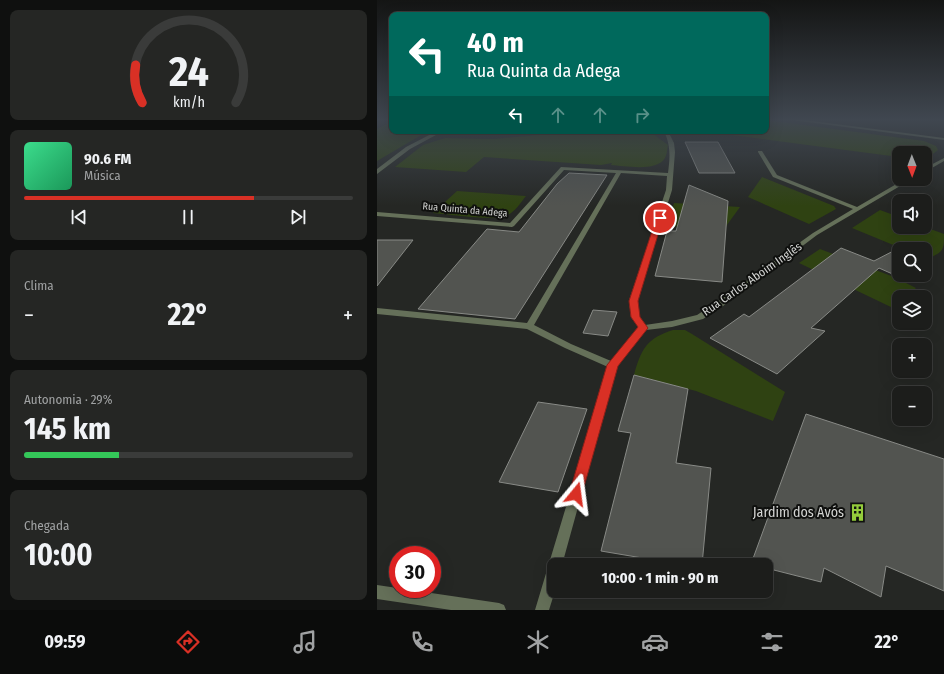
<!DOCTYPE html>
<html lang="pt">
<meta charset="utf-8">
<style>
body{margin:0;font-family:"Fira Sans Condensed",sans-serif;background:#252624;color:#f1f3f6;height:100vh;display:flex;flex-direction:column;font-size:15px;white-space:nowrap}
*{box-sizing:border-box;margin:0}
p{font-size:13px;color:#a0a2a3}
.icon{flex:none;width:22px;height:22px;fill:none;stroke:currentColor;stroke-width:2;stroke-linecap:round;stroke-linejoin:round}
.map{position:relative;flex:1;overflow:hidden}
.drawer{display:flex;flex-direction:column;gap:10px;padding:10px;background:#0f100f;width:377px}
.drawer>*{flex:none}
.guide{position:absolute;left:12px;top:12px;width:380px;height:122px;border-radius:8px;box-shadow:0 4px 16px #0002,0 0 0 1px #3a3b3a;background:#00695c;color:#fff;overflow:hidden}
.needle{width:26px;rotate:179deg}
.fabs{position:absolute;left:515px;top:146px;display:grid;gap:8px}
.fabs a{display:grid;place-items:center;width:40px;height:40px;border-radius:8px;background:#1c1d1b;box-shadow:0 4px 16px #0002,0 0 0 1px #3a3b3a;font-size:20px}
.speed{position:absolute;left:12px;top:546px;display:flex;gap:8px;font-size:20px;font-weight:700;text-align:center}
.speed>*{display:grid;place-content:center;width:52px;height:52px;border-radius:50%;background:#1c1d1b;box-shadow:0 4px 16px #0002,0 0 0 1px #3a3b3a;line-height:1}
.speed .limit{border:6px solid #d22;background:#fff;color:#111}
.pin{position:absolute;display:grid;place-items:center;width:34px;height:34px;color:#fff;margin:-17px;border:2px solid #fff;border-radius:50%;box-shadow:0 1px 4px #0007}
.me{position:absolute;width:44px;margin:-22px;rotate:16deg;stroke-linejoin:round;filter:drop-shadow(0 0 3px #0008)}
.turn{display:flex;align-items:center;gap:14px;height:84px;padding:0 12px;font-size:18px}
.turn .icon{width:52px;height:52px;stroke-width:2.5}
.turn b{display:block;font-size:28px;line-height:34px}
.lanes{display:flex;align-items:center;height:38px;padding:0 12px;background:#0003;justify-content:center;gap:20px;direction:ltr}
.lanes .off{opacity:.35}
.big{font-size:30px;font-weight:700;line-height:1.1}
.drawer .tile{flex:1;display:flex;flex-direction:column;justify-content:center;gap:6px;min-width:0;padding:0 14px;border-radius:8px;background:#252624}
.drawer .dial{align-items:center;gap:0}
.dial svg{height:104px;overflow:visible;fill:none;stroke:#3a3b3a;stroke-width:7;stroke-linecap:round;text-anchor:middle}
.dial text{fill:#f1f3f6;stroke:none}
.song{display:flex;align-items:center;gap:12px}
.cover{width:48px;height:48px;border-radius:6px;background:linear-gradient(135deg,hsl(150 70% 55%),hsl(150 70% 35%))}
.played{height:4px;border-radius:2px;background:linear-gradient(90deg,#d93025 70%,#3a3b3a 70%)}
.keys{display:flex;justify-content:space-around;direction:ltr}
.heat{display:flex;justify-content:space-between;align-items:center;font-size:22px;direction:ltr}
.charge{height:6px;border-radius:3px;background:linear-gradient(90deg,#34c759 29%,#3a3b3a 0)}
.trip{position:absolute;left:170px;top:558px;width:226px;height:40px;border-radius:8px;background:#1c1d1b;box-shadow:0 4px 16px #0002,0 0 0 1px #3a3b3a;font-weight:700;line-height:40px;text-align:center}
.tab-bar{display:flex;height:64px;justify-content:space-around;align-items:center;background:#0b0c0b;color:#a0a2a3}
.tab-bar .icon{width:28px;height:28px}
.tab-bar .selected{color:#d93025}
.tab-bar b{font-size:18px;color:#f1f3f6}
main{display:flex;flex:1;min-height:0}
.map>svg:first-child{display:block}
</style>
<main>
<section class="drawer">
<div class="tile dial"><svg viewBox="0 0 100 80">
<path d="M14 69A42 42 0 1 1 86 69"/>
<path d="M14 69A42 42 0 0 1 9 40" stroke="#d93025"/>
<text x="50" y="56" font-size="32" font-weight="700">24</text>
<text x="50" y="72" font-size="11">km/h</text>
</svg></div>
<div class="tile">
<div class="song"><i class="cover"></i><div><b>90.6 FM</b><p>Música</p></div></div>
<div class="played"></div>
<div class="keys"><svg class="icon" aria-label="previous" viewBox="0 0 24 24"><path d="M18 5L8 12l10 7zM5 5v14"/></svg><svg class="icon" aria-label="pause" viewBox="0 0 24 24"><path d="M8 5v14M16 5v14"/></svg><svg class="icon" aria-label="next" viewBox="0 0 24 24"><path d="M6 5l10 7-10 7zM19 5v14"/></svg></div>
</div>
<div class="tile"><p>Clima</p>
<div class="heat"><a>−</a><b class="big">22°</b><a>+</a></div>
</div>
<div class="tile"><p>Autonomia · 29%</p><b class="big">145 km</b><div class="charge"></div></div>
<div class="tile"><p>Chegada</p><b class="big">10:00</b></div>
</section>
<div class="map">
<svg width="567" height="610" viewBox="0 0 567 610">
<rect width="100%" height="100%" fill="#252724"/>
<g fill="#2f4212">
<polygon points="389,120 547,141 559,146 561,150 548,160 548,153 522,153 522,157 355,135 300,133 300,131 389,131"/>
<polygon points="15,121 15,131 51,131 0,161 0,129"/>
<path d="M 209,131 L 272,131 L 291,145 C 290,150 290,154 288,158 C 280,172 248,166 234,165 L 235,163 L 224,165 L 107,157 L 89,172 L 18,167 L 46,145 L 68,138 L 116,139 Z"/>
<polygon points="385,177 457,206 459,209 432,224 371,197"/>
<path d="M 80,191 L 149,196 C 144,202 140,209 134,213 C 120,223 73,214 56,213 Z"/>
<polygon points="297,203 363,207 347,229 290,226"/>
<path d="M 503,210 L 522,217 L 522,227 L 548,227 L 567,234 C 567,252 566,251 551,259 L 548,258 L 548,249 L 526,249 L 475,228 Z"/>
<polygon points="443,249 517,277 539,288 529,297 522,297 522,303 516,308 422,263"/>
<path d="M 296,330 L 308,330 L 315,334 L 408,392 L 396,421 L 319,391 L 257,375 C 264,349 270,338 296,330 Z"/>
</g>
<g fill="#525450" stroke="#888a86">
<polygon points="308,142 341,142 358,173 322,173"/>
<polygon points="192,173 230,175 138,319 41,309 110,229 142,232 180,184"/>
<polygon points="312,185 351,201 345,282 278,276 290,231 299,231"/>
<polygon points="0,240 36,240 0,286"/>
<polygon points="464,248 497,261 522,248 526,249 522,249 522,275 520,276 502,268 434,328 448,331 400,374 333,338 367,314 372,317"/>
<polygon points="216,310 240,312 231,336 206,333"/>
<polygon points="257,375 311,389 299,463 334,468 325,565 307,565 224,551 254,433 241,431"/>
<polygon points="161,402 210,409 181,492 122,482"/>
<polygon points="429,414 567,459 567,591 509,566 504,597 447,568 444,582 389,568 389,565 374,564"/>
</g>
<g fill="none" stroke-linecap="round" stroke-linejoin="round">
<g fill="#657059" fill-rule="evenodd">
<polygon points="415,120 428,120 567,138 567,140"/>
<polygon points="150,131 171,131 169,132 127,135 59,135 33,149 0,174 0,169 29,147 56,133 127,133"/>
<path d="M 287,131 L 291,131 L 297,143 L 298,152 L 295,190 L 260,301 L 262,317 L 268,325 L 295,321 L 320,315 L 340,302 L 436,233 L 476,209 L 396,177 L 381,152 L 381,151 L 385,151 L 400,175 L 480,207 L 528,179 L 535,179 L 440,235 L 346,306 L 326,319 L 295,327 L 269,330 L 240,366 L 185,565 L 177,565 L 178,591 L 172,610 L 158,610 L 231,367 L 188,348 L 150,329 L 0,314 L 0,308 L 150,323 L 239,173 L 187,170 L 137,226 L 135,227 L 0,216 L 0,212 L 133,223 L 184,167 L 291,173 C 293,157 294,146 287,131 ZM 244,173 L 290,176 L 289,190 L 252,301 L 254,317 L 262,328 L 234,361 L 194,344 L 157,325 Z"/>
<polygon points="567,158 567,161 548,172 548,168"/>
</g>
<polygon fill="#657059" fill-rule="evenodd" points="0,585 122,603 127,605 129,610 74,610 0,599"/>
</g>
<linearGradient id="sky" x2="0" y2="1"><stop stop-color="#141514"/><stop offset="0.58" stop-color="#404750"/><stop offset="1" stop-color="#404750" stop-opacity="0"/></linearGradient>
<rect width="567" height="206" fill="url(#sky)"/>
<polygon fill="#d93025" stroke="#8d1f18" points="280,216 285,216 286,218 261,301 263,317 271,328 241,366 205,494 203,498 199,500 194,498 192,494 230,365 261,327 254,317 252,301"/>
<defs>
<symbol id="building-bare" viewBox="-9 -9 18 18"><path d="M-4-6H4V6H1V3H-1V6H-4ZM-2.5-4.3h1.7v1.8h-1.7ZM.8-4.3h1.7v1.8H.8ZM-2.5-1h1.7V.8h-1.7ZM.8-1h1.7V.8H.8Z" fill="#94cc3b" stroke="#0f100e" stroke-width="2.5" paint-order="stroke"/></symbol>
</defs>
<g fill-rule="evenodd">
<use href="#building-bare" x="468" y="500" width="25" height="25"/>
</g>
<g text-anchor="middle" dominant-baseline="central" stroke-width="4" stroke-linejoin="round" paint-order="stroke">
<g font-size="10" fill="#d4d5d3" stroke="#0f100e">
<text transform="translate(88 210) rotate(5)">Rua Quinta da Adega</text>
</g>
<g font-size="12" fill="#d4d5d3" stroke="#0f100e">
<text transform="translate(375 279) rotate(-35)">Rua Carlos Aboim Inglês</text>
</g>
<g font-size="14" fill="#d4d5d3" stroke="#0f100e" text-anchor="end">
<text x="467" y="512">Jardim dos Avós</text>
</g>
</g>
</svg>
<div class="fabs">
<a><svg class="needle" viewBox="-14 -14 28 28"><path d="M0-13l5 13h-10z" fill="#e53935"/><path d="M0 13l5-13h-10z" fill="#a0a2a3"/></svg></a>
<a><svg class="icon" aria-label="sound" viewBox="0 0 24 24"><path d="M4 9h4l5-4v14l-5-4H4zM17 9q2 3 0 6"/></svg></a>
<a><svg class="icon" aria-label="search" viewBox="0 0 24 24"><circle cx="10" cy="10" r="6"/><path d="M15 15l6 6"/></svg></a>
<a><svg class="icon" aria-label="layers" viewBox="0 0 24 24"><path d="M12 4l9 5-9 5-9-5zM3 14l9 5 9-5"/></svg></a>
<a>+</a>
<a>−</a>
</div>
<div class="speed"><div class="limit">30</div></div>
<div class="pin" style="left:283px;top:218px;background:#d93025"><svg class="icon" aria-label="arrive" viewBox="0 0 24 24"><path d="M6 21V4h12l-3 4 3 4H6"/></svg></div>
<svg class="me" style="left:199px;top:494px" viewBox="-20 -20 40 40"><path d="M0-17L14 15 0 8-14 15z" fill="#d93025" stroke="#fff" stroke-width="4"/></svg>
<div class="trip">10:00 · 1 min · 90 m</div>
<div class="guide">
<div class="turn"><svg class="icon" aria-label="left" viewBox="0 0 24 24"><path d="M17 20v-9H6M10 6l-5 5 5 5"/></svg><div><b>40 m</b>Rua Quinta da Adega</div></div>
<div class="lanes"><svg class="icon" aria-label="left" viewBox="0 0 24 24"><path d="M17 20v-9H6M10 6l-5 5 5 5"/></svg><svg class="icon off" aria-label="ahead" viewBox="0 0 24 24"><path d="M12 20V5M6 11l6-6 6 6"/></svg><svg class="icon off" aria-label="ahead" viewBox="0 0 24 24"><path d="M12 20V5M6 11l6-6 6 6"/></svg><svg class="icon off" aria-label="right" viewBox="0 0 24 24"><path d="M7 20v-9h11M14 6l5 5-5 5"/></svg></div>
</div>
</div>
</main>
<nav class="tab-bar">
<b>09:59</b>
<svg class="icon selected" aria-label="directions" viewBox="0 0 24 24"><path d="M12 3l9 9-9 9-9-9zM9 14v-3h6M13 9l2 2-2 2"/></svg>
<svg class="icon" aria-label="music" viewBox="0 0 24 24"><path d="M9 18V5l10-2v13"/><circle cx="6" cy="18" r="3"/><circle cx="16" cy="16" r="3"/></svg>
<svg class="icon" aria-label="phone" viewBox="0 0 24 24"><path d="M5 4h4l2 5-3 2q2 4 5 5l2-3 5 2v4C11 20 4 13 5 4z"/></svg>
<svg class="icon" aria-label="climate" viewBox="0 0 24 24"><path d="M12 3v18M4 7l16 10M4 17L20 7"/></svg>
<svg class="icon" aria-label="car" viewBox="0 0 24 24"><path d="M5 17H2v-5l4-1 3-4h7l3 4 3 1v5h-3M9 17h6M6 11h13"/><circle cx="7" cy="17" r="2"/><circle cx="17" cy="17" r="2"/></svg>
<svg class="icon" aria-label="filters" viewBox="0 0 24 24"><path d="M4 7h16M4 17h16"/><circle cx="9" cy="7" r="2"/><circle cx="15" cy="17" r="2"/></svg>
<b>22°</b>
</nav>
